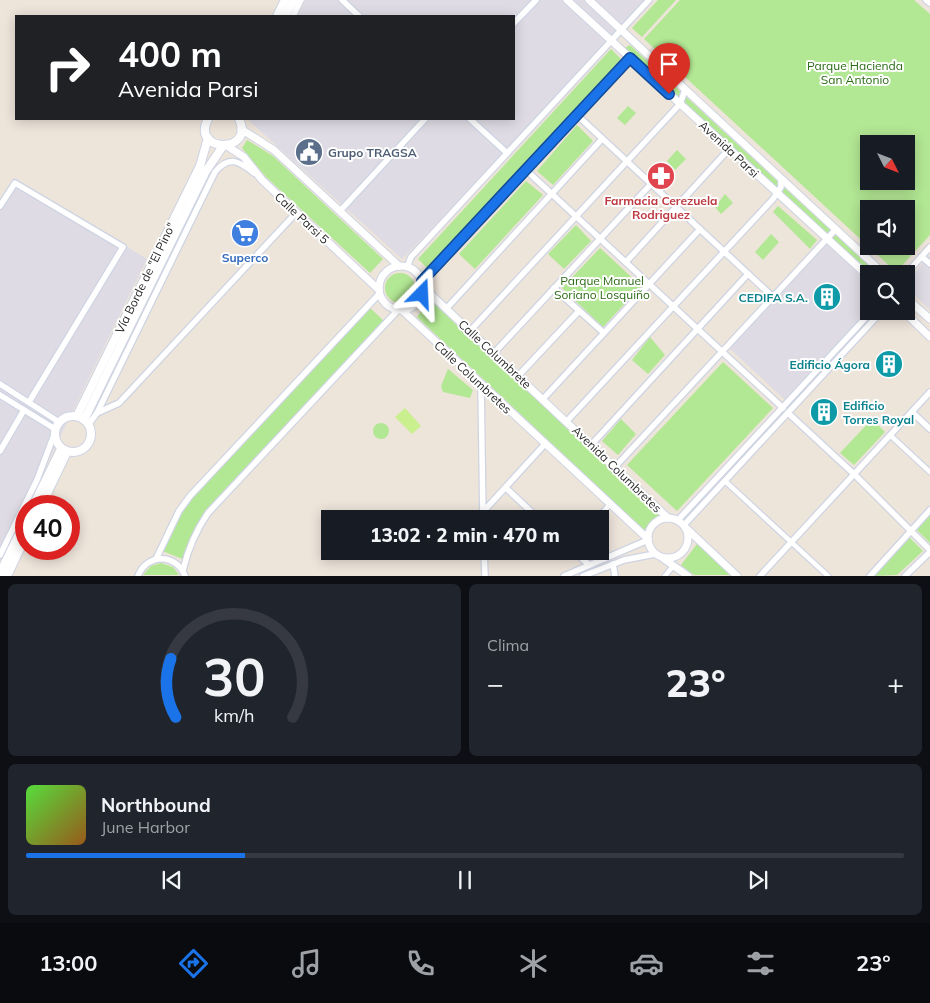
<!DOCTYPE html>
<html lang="es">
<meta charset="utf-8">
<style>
body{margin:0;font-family:Mulish,sans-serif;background:#20242c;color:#f1f3f6;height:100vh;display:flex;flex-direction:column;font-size:19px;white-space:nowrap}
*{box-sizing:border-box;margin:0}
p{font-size:16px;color:#9ea1a6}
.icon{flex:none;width:28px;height:28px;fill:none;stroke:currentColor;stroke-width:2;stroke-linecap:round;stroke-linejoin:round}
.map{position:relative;height:576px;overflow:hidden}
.details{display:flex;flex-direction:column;gap:8px;padding:8px;background:#0d0f14;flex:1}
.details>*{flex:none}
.hud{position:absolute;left:15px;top:15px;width:500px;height:105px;border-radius:0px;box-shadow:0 2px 12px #0003;background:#202124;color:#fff;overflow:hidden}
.needle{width:32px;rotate:132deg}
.controls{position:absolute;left:860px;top:135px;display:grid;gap:10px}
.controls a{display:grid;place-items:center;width:55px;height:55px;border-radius:0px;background:#171b24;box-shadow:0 2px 12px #0003;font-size:25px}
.speed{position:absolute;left:15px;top:495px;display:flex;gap:10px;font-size:25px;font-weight:700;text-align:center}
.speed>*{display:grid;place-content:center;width:65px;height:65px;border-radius:50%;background:#171b24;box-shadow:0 2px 12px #0003;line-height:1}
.speed .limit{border:8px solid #d22;background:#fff;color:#111}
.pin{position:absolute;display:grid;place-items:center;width:42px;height:42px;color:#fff;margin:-51px -21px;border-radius:50% 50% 50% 0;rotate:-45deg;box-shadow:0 0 5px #0007}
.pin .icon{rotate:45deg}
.me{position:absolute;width:55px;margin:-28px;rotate:21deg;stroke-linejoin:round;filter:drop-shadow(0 0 4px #0008)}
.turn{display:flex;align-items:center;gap:18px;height:105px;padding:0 20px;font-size:22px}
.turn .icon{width:65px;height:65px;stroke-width:2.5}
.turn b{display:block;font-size:35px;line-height:42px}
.big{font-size:38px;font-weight:800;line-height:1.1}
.details .widget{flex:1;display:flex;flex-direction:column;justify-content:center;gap:8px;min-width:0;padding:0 18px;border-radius:8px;background:#20242c}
.details .dial{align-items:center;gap:0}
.dial svg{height:130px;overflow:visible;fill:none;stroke:#363941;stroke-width:7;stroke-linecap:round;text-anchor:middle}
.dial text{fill:#f1f3f6;stroke:none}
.song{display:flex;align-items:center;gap:15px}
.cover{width:60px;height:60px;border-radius:8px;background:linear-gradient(135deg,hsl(110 70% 55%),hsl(30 70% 35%))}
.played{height:5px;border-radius:2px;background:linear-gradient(90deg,#1a73e8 25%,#363941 25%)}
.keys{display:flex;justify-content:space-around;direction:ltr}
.heat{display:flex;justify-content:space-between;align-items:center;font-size:28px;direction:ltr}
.details .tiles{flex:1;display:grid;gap:8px;grid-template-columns:1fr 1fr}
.widget:last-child{grid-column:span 2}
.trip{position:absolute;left:321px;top:510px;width:288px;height:50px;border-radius:0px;background:#171b24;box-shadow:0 2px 12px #0003;font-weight:800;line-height:50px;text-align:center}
.tab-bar{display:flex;height:80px;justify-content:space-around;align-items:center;background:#090b0e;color:#9ea1a6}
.tab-bar .icon{width:35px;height:35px}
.tab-bar .selected{color:#1a73e8}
.tab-bar b{font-size:22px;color:#f1f3f6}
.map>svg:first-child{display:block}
</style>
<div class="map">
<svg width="930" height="576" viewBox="0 0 930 576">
<rect width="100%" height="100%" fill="#ede4da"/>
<g fill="#dedbe4">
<polygon points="306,0 649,0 402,259 247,119 514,119 514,16 298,16"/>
<polygon points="14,178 147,259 0,560 0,199"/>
<polygon points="827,244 869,283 869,311 786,401 730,349"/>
<polygon points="930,255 930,310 906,287 906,282"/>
</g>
<g fill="#b2e793" fill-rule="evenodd">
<polygon points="658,0 676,0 642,37 632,28"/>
<path d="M 680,0 L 914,0 L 930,14 L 930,235 L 896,272 L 644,39 ZM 869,144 L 906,144 L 906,181 L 869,181 ZM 869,209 L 906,209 L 906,246 L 869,246 Z"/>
<polygon points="630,45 878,274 870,274 625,48"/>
<polygon points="611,49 621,59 429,270 418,259"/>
<polygon points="628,106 636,113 625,125 617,118"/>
<polygon points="577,125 593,141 553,185 537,171"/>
<polygon points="247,140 273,156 383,259 370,273 266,177 242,148"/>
<polygon points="677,150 686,159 675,170 667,161"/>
<polygon points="526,181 543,195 475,269 459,254"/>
<polygon points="725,194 733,203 721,214 715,207"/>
<polygon points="778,206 817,240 810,249 773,212"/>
<polygon points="576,225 591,241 564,269 548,254"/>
<polygon points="771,234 779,242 763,260 755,252"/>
<polygon points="600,248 641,286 603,327 562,288"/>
<circle cx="400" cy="288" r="15"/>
<polygon points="430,300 660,515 653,519 645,531 417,317"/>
<polygon points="367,305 386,323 208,513 185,560 160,550 179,511"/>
<polygon points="650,337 665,355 648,374 632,360"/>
<polygon points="723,362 773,408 677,511 627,465"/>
<polygon points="448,369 473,390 470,398 443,392 441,386"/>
<polygon points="621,419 636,434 618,455 602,441"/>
<polygon points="872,419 885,432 854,465 840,453"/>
<circle cx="381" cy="431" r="8"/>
<polygon points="930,513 930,543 916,529"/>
<polygon points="908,536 923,551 897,575 872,576"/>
<polygon points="697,544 699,545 731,575 694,575 681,565"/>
<polygon points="161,563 173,567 179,575 143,575 151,566"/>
</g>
<polygon fill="#c9ef8e" points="405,408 421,426 412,434 395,417"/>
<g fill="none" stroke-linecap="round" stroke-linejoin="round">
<defs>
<g id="pedestrian">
<polyline points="890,435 930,472"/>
<polyline points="725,481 828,576"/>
<polyline points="597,519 610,504"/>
<polyline points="665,576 674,565"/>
</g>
<g id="minor">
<polyline points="342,0 359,16"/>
<polyline points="926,0 930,3"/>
<polyline points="293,16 301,0"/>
<polyline points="514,23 536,0"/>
<polyline points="577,115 773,297"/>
<polyline points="470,119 507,153"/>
<polyline points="526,170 783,408"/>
<polyline points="0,206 15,183 123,247 29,402"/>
<polyline points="340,211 425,119"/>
<polyline points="922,257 930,264"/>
<polyline points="626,262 729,149"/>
<polyline points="407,267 411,257 649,0"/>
<polyline points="906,274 930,247"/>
<polyline points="422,281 630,58"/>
<polyline points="554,288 604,333"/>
<polyline points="446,309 602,139"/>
<polyline points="470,331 680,104 685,90"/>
<polyline points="494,353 651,184"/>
<polyline points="518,376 579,311"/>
<polyline points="0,384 59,422"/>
<polyline points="481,385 483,519"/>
<polyline points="0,395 55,429"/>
<polyline points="543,399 700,229"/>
<polyline points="912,412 930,429"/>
<polyline points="97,413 119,403 296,213"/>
<polyline points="788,413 854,474 930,550"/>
<polyline points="567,421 773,199 781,187 781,179"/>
<path d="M 88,425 L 97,413 L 215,172 C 229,155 239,161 254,173"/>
<polyline points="592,444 748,274"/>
<polyline points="0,451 24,410"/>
<polyline points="615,467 836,229"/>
<polyline points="506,488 539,519"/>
<polyline points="482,513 545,444"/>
<polyline points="678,520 872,311"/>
<polyline points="684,525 882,311"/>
<polyline points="484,551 485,576"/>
<polyline points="574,551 589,565"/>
<polyline points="0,555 37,480 54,435"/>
<polyline points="156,559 179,511 190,496 380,293"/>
<polyline points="613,564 615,576"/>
<path d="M 183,570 C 188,549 195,532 208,513 L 398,310"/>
<path d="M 138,576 C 147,553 176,553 185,576"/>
<polyline points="564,576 648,540"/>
<polyline points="583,576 624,560 655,554"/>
<polyline points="760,576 930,392"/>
<polyline points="870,576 930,510"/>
<polyline points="905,576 930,552"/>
</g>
<g id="tertiary">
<polyline points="567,0 869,277"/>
<polyline points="589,0 884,274"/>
<polyline points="241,129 274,150 399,266"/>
<polyline points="227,146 244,157 262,180 379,290"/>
<circle cx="401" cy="288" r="22"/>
<polyline points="423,287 668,518"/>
<polyline points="906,298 930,319"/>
<polyline points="402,310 648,539"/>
<polyline points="903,311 930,337"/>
<circle cx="668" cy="538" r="20"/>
<polyline points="686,528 737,576"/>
<polyline points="664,559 688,576"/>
</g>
<g id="secondary">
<polyline points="277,16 285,0"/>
<polyline points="285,16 294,0"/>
<path d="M 208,119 C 190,153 256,154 239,119"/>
<circle cx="73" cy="434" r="18"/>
<polyline points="77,416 200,166 208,138"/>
<polyline points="84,420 206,171 223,146"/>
<polyline points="33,506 61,449"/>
<polyline points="41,506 67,452"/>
<polyline points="0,573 26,520"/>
<polyline points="7,576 26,536"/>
</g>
</defs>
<use href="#pedestrian" stroke="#cfd4e3" stroke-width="7"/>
<use href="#minor" stroke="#cfd4e3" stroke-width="8"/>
<use href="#tertiary" stroke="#cfd4e3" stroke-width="9"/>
<use href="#secondary" stroke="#cfd4e3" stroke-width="10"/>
<use href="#pedestrian" stroke="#fff" stroke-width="4.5"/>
<use href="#minor" stroke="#fff" stroke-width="5.5"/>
<use href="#tertiary" stroke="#fff" stroke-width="7"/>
<use href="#secondary" stroke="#fff" stroke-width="8"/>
</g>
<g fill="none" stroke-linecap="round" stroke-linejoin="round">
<defs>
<polyline id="route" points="422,294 422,281 630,58 669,94"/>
</defs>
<use href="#route" stroke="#114b97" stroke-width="12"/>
<use href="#route" stroke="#1a73e8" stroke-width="9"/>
</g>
<defs>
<symbol id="civic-disc" viewBox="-11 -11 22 22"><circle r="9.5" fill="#5c6f8a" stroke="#fff"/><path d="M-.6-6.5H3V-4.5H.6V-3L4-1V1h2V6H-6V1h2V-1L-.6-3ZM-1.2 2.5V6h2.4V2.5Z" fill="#fff"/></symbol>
<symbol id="pharmacy-disc" viewBox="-11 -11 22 22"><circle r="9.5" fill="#e0444e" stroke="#fff"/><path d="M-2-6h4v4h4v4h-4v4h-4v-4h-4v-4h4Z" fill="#fff"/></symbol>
<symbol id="supermarket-disc" viewBox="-11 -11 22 22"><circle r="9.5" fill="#3f7fe0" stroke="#fff"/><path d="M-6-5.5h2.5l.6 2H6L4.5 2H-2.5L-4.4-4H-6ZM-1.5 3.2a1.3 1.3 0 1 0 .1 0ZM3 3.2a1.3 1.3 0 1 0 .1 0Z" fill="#fff"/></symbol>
<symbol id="building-disc" viewBox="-11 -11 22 22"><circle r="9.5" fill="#0f9aa8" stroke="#fff"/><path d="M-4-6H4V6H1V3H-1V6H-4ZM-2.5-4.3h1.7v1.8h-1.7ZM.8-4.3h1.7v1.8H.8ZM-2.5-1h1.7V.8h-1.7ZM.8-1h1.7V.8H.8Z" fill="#fff"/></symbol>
</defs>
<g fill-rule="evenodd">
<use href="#civic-disc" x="293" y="136" width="32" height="32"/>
<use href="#pharmacy-disc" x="645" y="160" width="32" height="32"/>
<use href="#supermarket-disc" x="229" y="217" width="32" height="32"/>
<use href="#building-disc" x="811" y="281" width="32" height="32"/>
<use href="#building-disc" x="873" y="348" width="32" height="32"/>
<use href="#building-disc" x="808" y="396" width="32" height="32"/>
</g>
<g text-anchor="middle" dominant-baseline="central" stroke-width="4" stroke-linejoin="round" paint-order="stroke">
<g font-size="12" fill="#2a6a15" stroke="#fff">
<text x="855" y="65">Parque Hacienda<tspan x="855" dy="14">San Antonio</tspan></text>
<text x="602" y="280">Parque Manuel<tspan x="602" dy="14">Soriano Losquiño</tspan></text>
</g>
<g font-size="12" fill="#292929" stroke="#fff">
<text transform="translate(729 149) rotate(43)">Avenida Parsi</text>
<text transform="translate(302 218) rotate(43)">Calle Parsi 5</text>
<text transform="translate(145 278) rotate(-64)">Vía Borde de "El Pino"</text>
<text transform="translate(495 354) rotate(43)">Calle Columbrete</text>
<text transform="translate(473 377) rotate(43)">Calle Columbretes</text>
<text transform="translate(617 469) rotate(44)">Avenida Columbretes</text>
</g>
<g font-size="12" font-weight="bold" fill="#4e5e75" stroke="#fff" text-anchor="start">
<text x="328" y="152">Grupo TRAGSA</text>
</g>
<g font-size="12" font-weight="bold" fill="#be3a42" stroke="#fff">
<text x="661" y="200">Farmacia Cerezuela<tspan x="661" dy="14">Rodriguez</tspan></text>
</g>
<g font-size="12" font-weight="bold" fill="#366cbe" stroke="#fff">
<text x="245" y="257">Superco</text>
</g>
<g font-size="12" font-weight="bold" fill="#0d838f" stroke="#fff" text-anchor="end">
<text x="808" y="297">CEDIFA S.A.</text>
<text x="870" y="364">Edificio Ágora</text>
<text x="843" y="405" text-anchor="start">Edificio<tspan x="843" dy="14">Torres Royal</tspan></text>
</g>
</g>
</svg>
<div class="controls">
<a><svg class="needle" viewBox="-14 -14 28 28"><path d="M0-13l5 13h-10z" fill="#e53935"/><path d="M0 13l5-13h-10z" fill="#9ea1a6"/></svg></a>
<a><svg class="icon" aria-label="sound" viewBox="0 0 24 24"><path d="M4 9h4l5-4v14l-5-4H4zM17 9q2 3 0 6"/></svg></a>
<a><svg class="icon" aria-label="search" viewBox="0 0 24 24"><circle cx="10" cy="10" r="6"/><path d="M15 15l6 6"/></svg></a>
</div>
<div class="speed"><div class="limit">40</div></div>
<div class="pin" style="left:669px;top:94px;background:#d93025"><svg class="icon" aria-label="arrive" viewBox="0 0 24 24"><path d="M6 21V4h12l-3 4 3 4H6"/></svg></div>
<svg class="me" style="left:422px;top:294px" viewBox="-20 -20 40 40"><path d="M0-17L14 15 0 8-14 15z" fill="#1a73e8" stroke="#fff" stroke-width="4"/></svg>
<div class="trip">13:02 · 2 min · 470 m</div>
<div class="hud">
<div class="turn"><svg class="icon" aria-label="right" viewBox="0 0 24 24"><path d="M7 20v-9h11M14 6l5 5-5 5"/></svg><div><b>400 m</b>Avenida Parsi</div></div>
</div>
</div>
<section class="details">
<div class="tiles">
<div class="widget dial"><svg viewBox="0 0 100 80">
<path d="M14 69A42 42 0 1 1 86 69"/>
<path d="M14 69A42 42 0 0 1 11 33" stroke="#1a73e8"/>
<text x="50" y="56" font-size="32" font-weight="700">30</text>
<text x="50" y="72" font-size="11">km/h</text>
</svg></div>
<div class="widget"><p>Clima</p>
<div class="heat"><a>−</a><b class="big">23°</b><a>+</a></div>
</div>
<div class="widget">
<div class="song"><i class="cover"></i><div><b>Northbound</b><p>June Harbor</p></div></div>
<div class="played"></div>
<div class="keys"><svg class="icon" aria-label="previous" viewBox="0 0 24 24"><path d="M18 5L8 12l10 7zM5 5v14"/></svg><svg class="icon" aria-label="pause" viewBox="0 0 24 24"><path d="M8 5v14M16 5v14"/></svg><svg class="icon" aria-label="next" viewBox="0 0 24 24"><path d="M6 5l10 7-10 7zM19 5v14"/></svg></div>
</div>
</div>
</section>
<nav class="tab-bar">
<b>13:00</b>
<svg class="icon selected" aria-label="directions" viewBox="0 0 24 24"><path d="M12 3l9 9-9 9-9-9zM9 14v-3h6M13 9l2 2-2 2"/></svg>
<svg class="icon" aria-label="music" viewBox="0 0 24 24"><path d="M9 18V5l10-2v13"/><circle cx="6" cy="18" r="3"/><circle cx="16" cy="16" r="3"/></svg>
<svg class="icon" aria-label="phone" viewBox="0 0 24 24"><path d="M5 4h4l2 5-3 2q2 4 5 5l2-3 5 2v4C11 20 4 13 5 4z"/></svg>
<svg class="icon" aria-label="climate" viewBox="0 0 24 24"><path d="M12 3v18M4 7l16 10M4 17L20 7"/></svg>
<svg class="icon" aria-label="car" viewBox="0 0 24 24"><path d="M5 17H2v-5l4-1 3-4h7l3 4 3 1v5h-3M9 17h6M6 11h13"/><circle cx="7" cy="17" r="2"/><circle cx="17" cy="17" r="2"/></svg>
<svg class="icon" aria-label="filters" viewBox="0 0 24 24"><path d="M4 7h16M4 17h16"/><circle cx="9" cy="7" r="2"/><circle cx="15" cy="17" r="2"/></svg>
<b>23°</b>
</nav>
